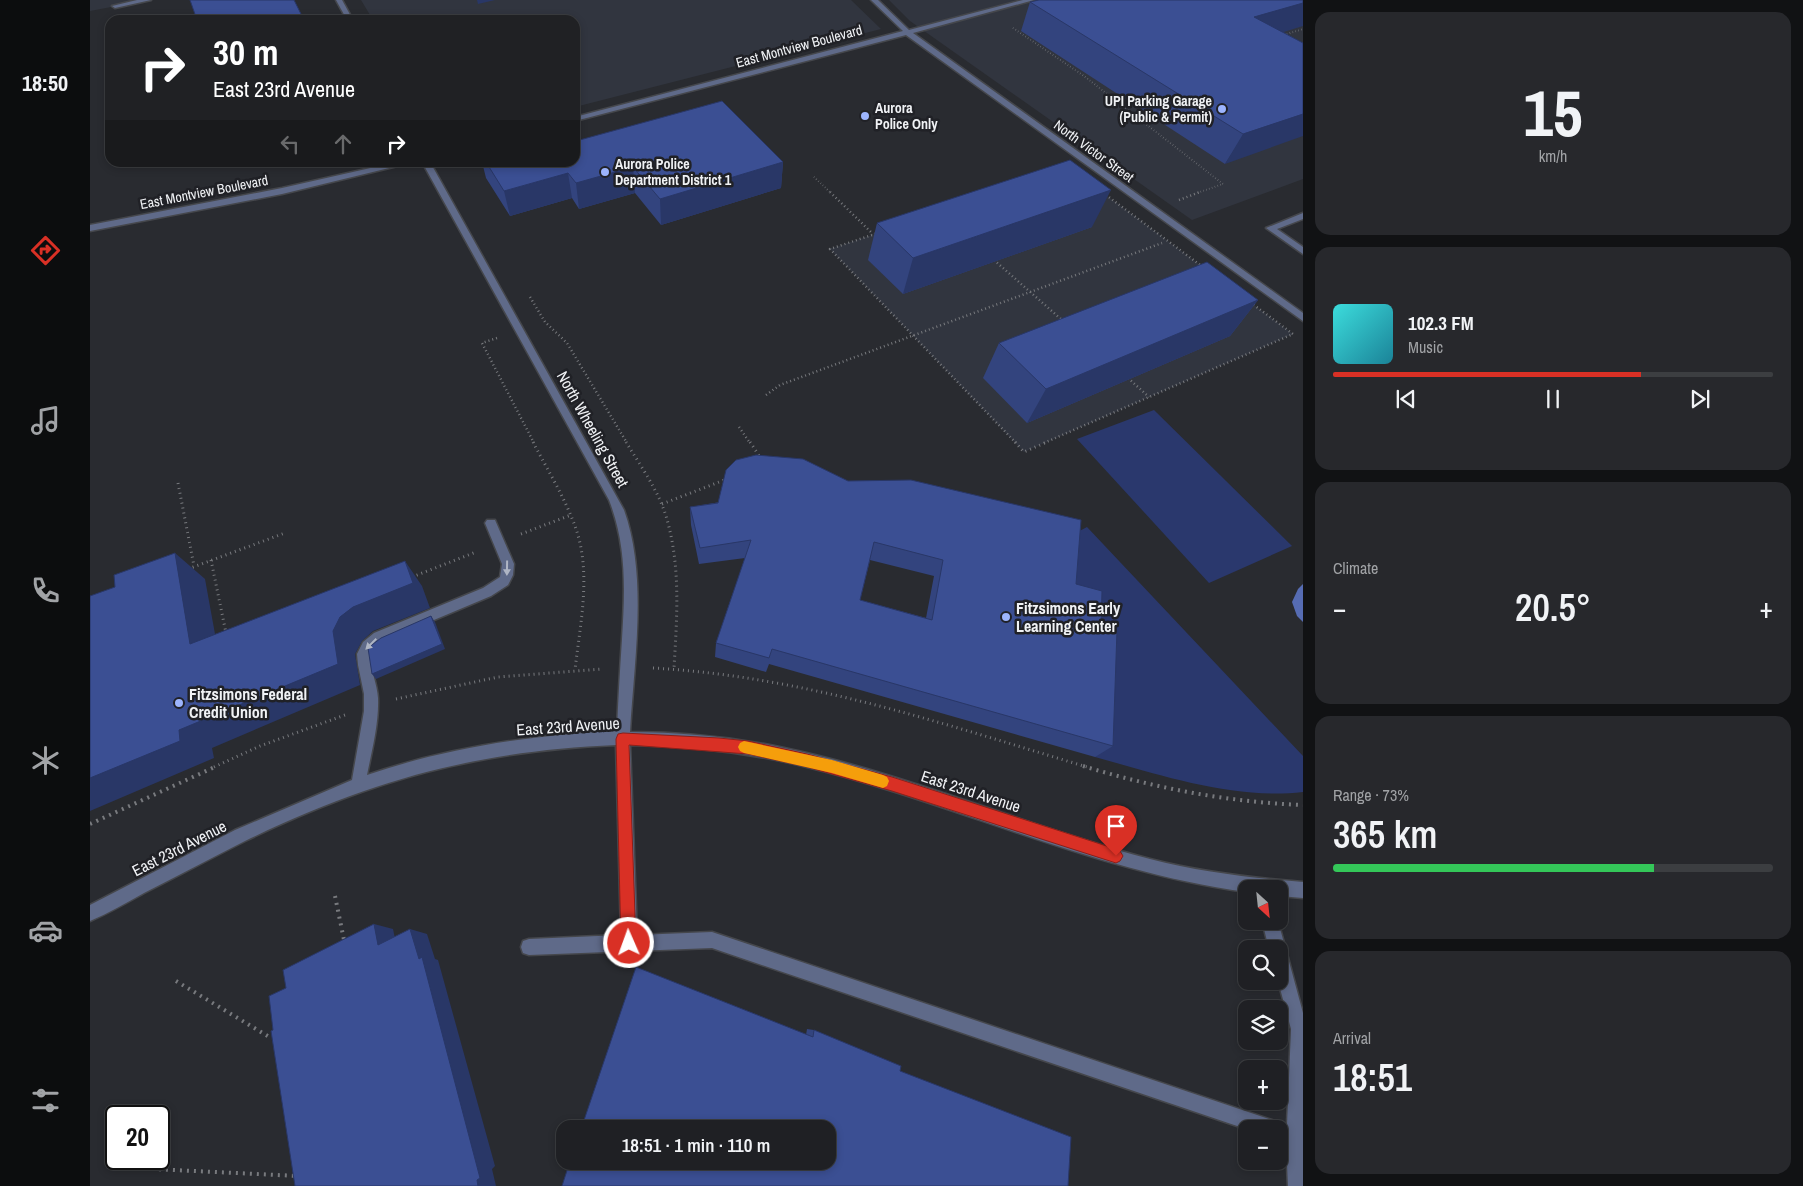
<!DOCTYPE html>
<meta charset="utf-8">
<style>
body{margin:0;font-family:"Archivo Narrow",sans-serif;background:#27282c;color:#f1f3f6;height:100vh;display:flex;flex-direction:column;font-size:19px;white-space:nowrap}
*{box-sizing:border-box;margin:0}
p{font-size:16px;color:#a1a3a6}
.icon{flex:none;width:28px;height:28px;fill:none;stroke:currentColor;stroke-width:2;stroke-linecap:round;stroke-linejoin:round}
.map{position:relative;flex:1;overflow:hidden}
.details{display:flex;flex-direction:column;gap:12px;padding:12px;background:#111214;width:500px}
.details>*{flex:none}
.banner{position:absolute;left:15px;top:15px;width:475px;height:152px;border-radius:15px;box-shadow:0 2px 8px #0003,0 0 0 1px #3c3e41;background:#202124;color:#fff;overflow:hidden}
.needle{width:32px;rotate:153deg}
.buttons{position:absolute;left:1148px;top:880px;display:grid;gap:10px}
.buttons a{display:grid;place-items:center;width:50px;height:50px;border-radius:10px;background:#1f2024;box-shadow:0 2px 8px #0003,0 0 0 1px #3c3e41;font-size:25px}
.speed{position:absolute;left:15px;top:1105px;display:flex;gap:10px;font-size:25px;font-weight:700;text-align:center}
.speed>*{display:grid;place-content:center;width:65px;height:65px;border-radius:50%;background:#1f2024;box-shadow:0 2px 8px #0003,0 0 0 1px #3c3e41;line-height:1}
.speed .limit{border:2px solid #111;border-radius:8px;background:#fff;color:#111}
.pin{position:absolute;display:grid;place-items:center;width:42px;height:42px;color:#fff;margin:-51px -21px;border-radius:50% 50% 50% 0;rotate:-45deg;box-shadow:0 0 5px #0007}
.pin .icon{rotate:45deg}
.me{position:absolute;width:55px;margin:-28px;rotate:358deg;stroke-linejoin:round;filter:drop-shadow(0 0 4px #0008)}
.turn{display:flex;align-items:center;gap:18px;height:105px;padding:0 25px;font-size:22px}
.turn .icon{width:65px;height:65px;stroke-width:2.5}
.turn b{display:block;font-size:35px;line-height:42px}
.lanes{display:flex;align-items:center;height:48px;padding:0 25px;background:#0003;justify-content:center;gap:25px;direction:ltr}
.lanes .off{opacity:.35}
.big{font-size:38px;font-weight:600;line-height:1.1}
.details .card{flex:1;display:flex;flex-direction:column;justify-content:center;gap:8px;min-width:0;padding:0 18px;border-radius:15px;background:#27282c}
.details .dial{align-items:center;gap:0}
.dial b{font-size:65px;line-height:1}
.song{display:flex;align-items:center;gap:15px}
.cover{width:60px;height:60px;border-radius:8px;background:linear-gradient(135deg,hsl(180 70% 55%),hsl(190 70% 35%))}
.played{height:5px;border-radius:2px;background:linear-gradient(90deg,#d93025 70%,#3c3e41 70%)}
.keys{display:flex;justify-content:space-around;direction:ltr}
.heat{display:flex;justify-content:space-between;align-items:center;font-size:28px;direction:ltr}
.charge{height:8px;border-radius:4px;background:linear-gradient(90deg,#34c759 73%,#3c3e41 0)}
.trip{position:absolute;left:466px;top:1120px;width:280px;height:50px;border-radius:15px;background:#1f2024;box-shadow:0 2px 8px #0003,0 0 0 1px #3c3e41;font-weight:600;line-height:50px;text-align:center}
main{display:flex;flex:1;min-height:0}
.dock{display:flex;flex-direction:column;width:90px;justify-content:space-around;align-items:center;background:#0c0d0e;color:#a1a3a6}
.dock .icon{width:35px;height:35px}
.dock .selected{color:#d93025}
.dock b{font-size:22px;color:#f1f3f6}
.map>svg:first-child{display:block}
</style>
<main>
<nav class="dock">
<b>18:50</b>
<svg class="icon selected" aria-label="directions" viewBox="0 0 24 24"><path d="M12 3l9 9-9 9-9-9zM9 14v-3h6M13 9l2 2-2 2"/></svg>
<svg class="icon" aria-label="music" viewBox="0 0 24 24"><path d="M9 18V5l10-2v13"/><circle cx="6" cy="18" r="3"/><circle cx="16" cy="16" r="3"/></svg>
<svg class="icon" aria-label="phone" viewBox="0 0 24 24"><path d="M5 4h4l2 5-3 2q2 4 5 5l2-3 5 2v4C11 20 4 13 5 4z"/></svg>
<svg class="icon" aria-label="climate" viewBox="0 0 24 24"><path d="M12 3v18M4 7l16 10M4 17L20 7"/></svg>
<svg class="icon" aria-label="car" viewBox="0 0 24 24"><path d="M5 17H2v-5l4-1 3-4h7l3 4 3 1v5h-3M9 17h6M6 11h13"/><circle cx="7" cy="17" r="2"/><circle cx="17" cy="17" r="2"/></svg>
<svg class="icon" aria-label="filters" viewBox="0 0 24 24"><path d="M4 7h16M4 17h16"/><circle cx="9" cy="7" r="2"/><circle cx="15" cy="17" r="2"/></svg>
</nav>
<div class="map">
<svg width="1213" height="1186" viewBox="0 0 1213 1186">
<rect width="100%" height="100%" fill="#292b30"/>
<g fill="#31353f">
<polygon points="0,0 58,0 0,11"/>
<polygon points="271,0 761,0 791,29 485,107 485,20 283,20"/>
<polygon points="799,0 1213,0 1213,179 1102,220 820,21"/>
<polygon points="969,173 993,178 1203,334 934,452 740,249"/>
</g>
<g fill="#2a386d">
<polygon points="1064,410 1202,546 1119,583 987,439"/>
<path d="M 997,527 L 1213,756 L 1213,792 C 1143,800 1071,775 1005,757 L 1009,672 L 972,600 L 978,537 Z"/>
</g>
<polygon fill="#566cb3" points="1213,584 1213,622 1207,616 1202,602 1208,589"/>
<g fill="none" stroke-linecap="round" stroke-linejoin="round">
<defs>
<g id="minor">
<polygon points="47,0 61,0 25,8 22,6"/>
<polygon points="246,0 252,0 263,20 257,20"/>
<polygon points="781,0 788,0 819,30 933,0 944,0 823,33 1213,313 1213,321 816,35 485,121 485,117 813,31"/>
<polygon points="307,162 324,162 192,194 0,231 0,225 192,188"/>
<path d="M 332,162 L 340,162 L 534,510 C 558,577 544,661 540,732 C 592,732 643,737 694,748 C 819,774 937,827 1060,859 C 1110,872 1162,878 1213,882 L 1213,898 L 1189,896 L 1189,889 L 1156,889 L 1156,892 C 1002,871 863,802 713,766 C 656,752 599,746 540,745 L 547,935 L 622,932 L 1197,1125 L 1201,1029 L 1188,981 L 1189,949 L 1179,949 L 1172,921 L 1188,921 L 1213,1013 L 1213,1186 L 1198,1186 L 1196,1143 L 1189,1140 L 1189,1129 L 1156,1129 L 622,948 L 439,955 L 433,953 L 431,947 L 433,941 L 439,939 L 531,935 L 526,745 C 386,751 281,780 155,841 C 121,858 88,876 54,893 C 36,903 19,913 0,921 L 0,905 L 145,830 L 262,780 L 274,711 L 274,694 L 268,665 L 267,654 L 273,642 L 284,633 L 393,588 L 410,577 L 412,564 L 395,523 L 397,520 L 405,520 L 424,564 L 423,575 L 418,585 L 401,596 L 294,641 L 281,652 C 279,668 287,682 288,698 C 289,723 282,750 277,775 C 359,747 441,735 527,731 C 528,701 530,670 532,639 C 535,591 537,546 519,500 Z"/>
<polygon points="1213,213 1213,219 1187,229 1213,247 1213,254 1176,228"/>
</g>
</defs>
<use href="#minor" stroke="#45474c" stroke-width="3"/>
<g stroke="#787a7e" stroke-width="2" stroke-dasharray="0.5 2.5" stroke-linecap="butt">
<polyline points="923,28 994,76 1133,184 1107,193"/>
<polyline points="1194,35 1213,29"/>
<polyline points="724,177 741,193"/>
<path d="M 907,193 C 925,188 967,168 984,174 C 995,178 1004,187 1014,193"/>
</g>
<g stroke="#787a7e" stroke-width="2.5" stroke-dasharray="1 3" stroke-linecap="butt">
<polyline points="740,192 783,234"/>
<polyline points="911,192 740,249 926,443"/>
<polyline points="1089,200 1110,192"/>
<polyline points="904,260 972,320"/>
<polyline points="440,297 455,322 477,343 537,443"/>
<polyline points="407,338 392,343 444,443"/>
<polyline points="1038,378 1059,397"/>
<polyline points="676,395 690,385 1072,243"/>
<polyline points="649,427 660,443"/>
<polyline points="954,443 1203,334 1012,192"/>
</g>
<g stroke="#787a7e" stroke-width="3" stroke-dasharray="1 4" stroke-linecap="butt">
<path d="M 443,442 C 458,471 477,501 487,532 C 501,576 490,625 485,670"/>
<path d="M 536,442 C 550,465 568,490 576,516 C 591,566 587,616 584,668"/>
<polyline points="660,442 670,457"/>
<polyline points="925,442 934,452 957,442"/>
<polyline points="88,483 104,566"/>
<polyline points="572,504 637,479"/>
<polyline points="431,534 481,515"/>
<polyline points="121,560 136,633"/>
<polyline points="98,569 195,533"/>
<polyline points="322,577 386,552"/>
<path d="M 563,668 C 718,677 850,723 997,767"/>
<polyline points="306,699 408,677 512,669"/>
<polyline points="124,767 170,746 255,715"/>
</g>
<g stroke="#787a7e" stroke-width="4" stroke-dasharray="2 5" stroke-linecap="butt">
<path d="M 993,766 C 1065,788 1137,802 1213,805"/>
<polyline points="0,824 127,766"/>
<polyline points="245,896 254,940"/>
<polyline points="86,981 181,1038"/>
<polyline points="41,1168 208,1176"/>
</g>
<use href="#minor" fill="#5f6a89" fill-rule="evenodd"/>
</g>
<g fill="#33447e" fill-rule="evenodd">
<polygon points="940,2 1193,32 1213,43 1135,164 931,31"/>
<polygon points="486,141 693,162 691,188 571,225 545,193 489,209 482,198 420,216 396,178 392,162 485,162"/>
<polygon points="787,223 1002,227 813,294 778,260"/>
<polygon points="1168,300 1140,336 937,423 893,378 909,343"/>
<path d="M 758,481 L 986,584 L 1011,628 L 1023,746 L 1005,757 L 679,664 L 676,672 L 625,657 L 626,643 L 655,558 L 609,564 L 601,525 L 600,507 ZM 780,560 L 844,576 L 836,618 L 770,600 Z"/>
<polygon points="717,1029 724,1030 810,1071 716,1035"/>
</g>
<g fill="#293767">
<polygon points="387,0 405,0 388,4"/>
<polygon points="1213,3 1213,26 1148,46 1164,17"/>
<polygon points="1213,114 1213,136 1135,164 1153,134"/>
<polygon points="693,162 691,188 571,225 570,199"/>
<polygon points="543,167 545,193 489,209 486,183"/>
<polygon points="478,173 482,198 420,216 414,191"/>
<polygon points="1021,190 1002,227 813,294 823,258"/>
<polygon points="1168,300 1140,336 937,423 956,389"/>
<polygon points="85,553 115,579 131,667 100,644"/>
<polygon points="315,561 332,586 340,608 283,631 272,641 265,654 270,685 122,748 124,758 0,811 0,778 89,730 243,631 250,617 263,607"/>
<polygon points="341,616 345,622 355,649 286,679 282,674"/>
<polygon points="284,924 303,929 307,948 288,945"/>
<polygon points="320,929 337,934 345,959 348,960 405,1166 402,1169 406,1186 388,1186"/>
</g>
<g fill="#3b4f93" stroke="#293767" fill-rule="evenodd">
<polygon points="100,0 204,0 214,20 107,20"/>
<polygon points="949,0 1213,0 1213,3 1164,17 1213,43 1213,114 1153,134 940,2"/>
<polygon points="632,101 693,162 570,199 543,167 486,183 478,173 414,191 396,162 485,162 485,139 486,141"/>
<polygon points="980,160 1021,190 823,258 787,223"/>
<polygon points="1117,262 1168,300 956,389 909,343"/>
<path d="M 666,455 L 713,459 L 758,481 L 821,480 L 991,520 L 986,584 L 1012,591 L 1011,628 L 1027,630 L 1023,746 L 682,649 L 679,658 L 626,643 L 661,540 L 610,548 L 600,507 L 628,503 L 636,470 L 646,460 ZM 784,542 L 853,560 L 842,620 L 770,600 Z"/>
<polygon points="85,553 100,644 315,561 323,583 263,607 250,617 243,631 248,664 89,730 90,741 0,778 0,596 25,587 24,575"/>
<polygon points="341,616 352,644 282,674 278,648 291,638"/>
<polygon points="284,924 288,945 320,929 329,959 332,957 390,1178 387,1180 388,1186 205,1186 181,1031 183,1030 179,996 196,988 193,970"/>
<polygon points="546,967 723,1037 724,1030 811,1066 810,1071 981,1137 978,1186 472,1186 480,1161 738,1161 738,1129 491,1129"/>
</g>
<defs><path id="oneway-solid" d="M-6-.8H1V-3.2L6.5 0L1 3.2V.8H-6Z" transform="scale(1.25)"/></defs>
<g fill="#afb5c4">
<use href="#oneway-solid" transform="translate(417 568) rotate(91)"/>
<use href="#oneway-solid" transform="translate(281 644) rotate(135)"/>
</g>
<polygon fill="#d93025" stroke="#8d1f18" points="533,733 629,738 658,741 717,754 802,777 1026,849 1030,851 1033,856 1030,861 1026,863 802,791 717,767 658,754 539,745 546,943 544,948 539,951 534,948 531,943 526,739 528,734"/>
<polygon fill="#f59e0b" points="654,741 742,760 793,775 797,777 799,781 797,786 793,788 742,773 654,753 650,751 648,747 650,743"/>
<g fill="#9cb4fd" stroke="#202126" stroke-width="2">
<circle cx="1132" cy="109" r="5"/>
<circle cx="775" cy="116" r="5"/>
<circle cx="515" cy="172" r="5"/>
<circle cx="916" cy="617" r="5"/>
<circle cx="89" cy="703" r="5"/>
</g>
<g text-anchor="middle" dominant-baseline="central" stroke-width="5" stroke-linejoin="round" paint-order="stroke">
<g font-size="14" fill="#f0f2f5" stroke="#202126">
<text transform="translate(709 46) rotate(-15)">East Montview Boulevard</text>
<text transform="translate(1004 151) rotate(36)">North Victor Street</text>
<text transform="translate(114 192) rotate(-11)">East Montview Boulevard</text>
</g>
<g font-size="14" font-weight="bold" fill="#f0f2f5" stroke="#202126" text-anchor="start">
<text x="1122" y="101" text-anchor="end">UPI Parking Garage<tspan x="1122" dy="16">(Public &amp; Permit)</tspan></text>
<text x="785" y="108">Aurora<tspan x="785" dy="16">Police Only</tspan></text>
<text x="525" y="164">Aurora Police<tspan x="525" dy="16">Department District 1</tspan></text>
</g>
<g font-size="16" fill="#f0f2f5" stroke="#202126">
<text transform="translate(503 429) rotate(61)">North Wheeling Street</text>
<text transform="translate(478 726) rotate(-4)">East 23rd Avenue</text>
<text transform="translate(881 791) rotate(18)">East 23rd Avenue</text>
<text transform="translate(89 848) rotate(-27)">East 23rd Avenue</text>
</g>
<g font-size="16" font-weight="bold" fill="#f0f2f5" stroke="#202126" text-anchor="start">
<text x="926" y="608">Fitzsimons Early<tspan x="926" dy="18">Learning Center</tspan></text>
<text x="99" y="694">Fitzsimons Federal<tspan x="99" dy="18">Credit Union</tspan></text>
</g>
</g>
</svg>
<div class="buttons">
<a><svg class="needle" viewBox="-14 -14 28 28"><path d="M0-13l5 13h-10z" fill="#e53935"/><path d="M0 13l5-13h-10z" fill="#a1a3a6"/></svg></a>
<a><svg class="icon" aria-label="search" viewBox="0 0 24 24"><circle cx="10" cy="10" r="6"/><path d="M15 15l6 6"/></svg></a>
<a><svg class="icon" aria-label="layers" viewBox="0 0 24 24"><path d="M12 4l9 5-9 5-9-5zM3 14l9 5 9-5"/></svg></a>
<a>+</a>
<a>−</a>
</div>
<div class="speed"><div class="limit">20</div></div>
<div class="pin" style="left:1026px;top:856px;background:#d93025"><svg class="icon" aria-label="arrive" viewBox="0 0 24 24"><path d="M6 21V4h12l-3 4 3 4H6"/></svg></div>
<svg class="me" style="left:539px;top:943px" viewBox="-20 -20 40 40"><circle r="17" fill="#d93025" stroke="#fff" stroke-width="3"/><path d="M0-11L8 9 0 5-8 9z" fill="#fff"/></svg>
<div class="trip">18:51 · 1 min · 110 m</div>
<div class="banner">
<div class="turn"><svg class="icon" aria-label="right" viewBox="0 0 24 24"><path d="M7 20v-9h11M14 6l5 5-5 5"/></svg><div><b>30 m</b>East 23rd Avenue</div></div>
<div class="lanes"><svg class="icon off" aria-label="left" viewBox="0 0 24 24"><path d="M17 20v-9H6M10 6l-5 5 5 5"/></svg><svg class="icon off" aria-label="ahead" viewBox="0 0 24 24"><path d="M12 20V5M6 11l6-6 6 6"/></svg><svg class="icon" aria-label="right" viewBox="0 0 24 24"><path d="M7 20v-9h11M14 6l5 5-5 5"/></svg></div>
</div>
</div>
<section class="details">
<div class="card dial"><b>15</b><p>km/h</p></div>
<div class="card">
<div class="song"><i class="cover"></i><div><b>102.3 FM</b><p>Music</p></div></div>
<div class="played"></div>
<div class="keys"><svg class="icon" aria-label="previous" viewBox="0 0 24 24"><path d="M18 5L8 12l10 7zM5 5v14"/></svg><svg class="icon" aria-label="pause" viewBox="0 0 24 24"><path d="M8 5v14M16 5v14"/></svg><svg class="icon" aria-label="next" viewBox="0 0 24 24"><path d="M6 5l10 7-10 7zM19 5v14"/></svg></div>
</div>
<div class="card"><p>Climate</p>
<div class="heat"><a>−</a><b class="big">20.5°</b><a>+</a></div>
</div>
<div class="card"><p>Range · 73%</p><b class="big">365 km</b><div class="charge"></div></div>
<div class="card"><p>Arrival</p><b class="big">18:51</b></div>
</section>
</main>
